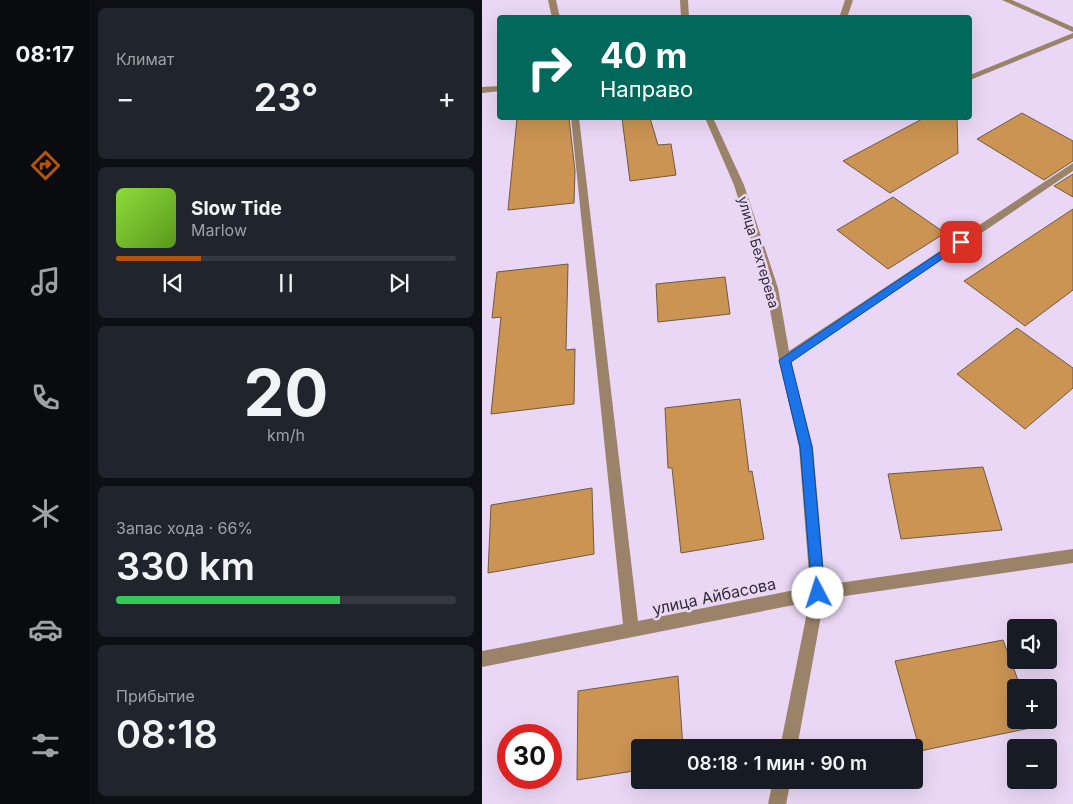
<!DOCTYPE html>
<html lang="ru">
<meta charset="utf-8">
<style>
body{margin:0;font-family:Inter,sans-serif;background:#20242c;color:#f1f3f6;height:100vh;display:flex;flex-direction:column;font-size:19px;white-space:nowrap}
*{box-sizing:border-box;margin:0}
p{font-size:16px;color:#9ea1a6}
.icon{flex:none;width:28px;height:28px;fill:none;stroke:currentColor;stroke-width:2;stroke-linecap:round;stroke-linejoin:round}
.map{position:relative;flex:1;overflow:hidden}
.panel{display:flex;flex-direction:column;gap:8px;padding:8px;background:#0d0f14;width:392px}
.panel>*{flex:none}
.hud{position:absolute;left:15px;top:15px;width:475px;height:105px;border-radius:5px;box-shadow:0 5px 20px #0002;background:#00695c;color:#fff;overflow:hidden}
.tools{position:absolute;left:525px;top:619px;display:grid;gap:10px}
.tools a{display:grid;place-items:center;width:50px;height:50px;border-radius:5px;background:#171b24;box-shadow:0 5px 20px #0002;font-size:25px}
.speed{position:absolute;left:15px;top:724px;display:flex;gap:10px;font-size:25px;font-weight:700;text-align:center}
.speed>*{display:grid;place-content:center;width:65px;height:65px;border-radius:50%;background:#171b24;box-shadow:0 5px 20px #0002;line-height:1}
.speed .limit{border:8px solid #d22;background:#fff;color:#111}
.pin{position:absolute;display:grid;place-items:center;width:42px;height:42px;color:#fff;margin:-21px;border-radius:10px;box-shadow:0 2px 8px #0006}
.me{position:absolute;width:55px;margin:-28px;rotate:355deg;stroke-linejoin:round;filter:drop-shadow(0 0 4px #0008)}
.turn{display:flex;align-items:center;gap:18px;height:105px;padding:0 20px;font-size:22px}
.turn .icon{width:65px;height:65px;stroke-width:2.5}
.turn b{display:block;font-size:35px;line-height:42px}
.big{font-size:38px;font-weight:600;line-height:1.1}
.panel .card{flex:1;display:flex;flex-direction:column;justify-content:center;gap:8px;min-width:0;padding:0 18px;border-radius:8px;background:#20242c}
.panel .dial{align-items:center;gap:0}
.dial b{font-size:65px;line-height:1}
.song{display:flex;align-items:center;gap:15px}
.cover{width:60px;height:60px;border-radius:8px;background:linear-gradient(135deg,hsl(90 70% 55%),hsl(90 70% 35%))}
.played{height:5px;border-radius:2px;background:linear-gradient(90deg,#b45309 25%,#363941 25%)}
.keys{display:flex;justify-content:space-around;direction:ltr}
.heat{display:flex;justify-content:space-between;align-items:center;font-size:28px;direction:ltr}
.charge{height:8px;border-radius:4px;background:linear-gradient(90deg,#34c759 66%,#363941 0)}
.trip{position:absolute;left:149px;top:739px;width:292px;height:50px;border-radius:5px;background:#171b24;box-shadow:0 5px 20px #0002;font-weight:600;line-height:50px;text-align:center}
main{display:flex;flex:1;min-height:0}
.tab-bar{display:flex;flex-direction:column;width:90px;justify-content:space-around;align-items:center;background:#090b0e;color:#9ea1a6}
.tab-bar .icon{width:35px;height:35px}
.tab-bar .current{color:#b45309}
.tab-bar b{font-size:22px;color:#f1f3f6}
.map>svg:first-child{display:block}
</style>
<main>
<nav class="tab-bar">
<b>08:17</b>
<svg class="icon current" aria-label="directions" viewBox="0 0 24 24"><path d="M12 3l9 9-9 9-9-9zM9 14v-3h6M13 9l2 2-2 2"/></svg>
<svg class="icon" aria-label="music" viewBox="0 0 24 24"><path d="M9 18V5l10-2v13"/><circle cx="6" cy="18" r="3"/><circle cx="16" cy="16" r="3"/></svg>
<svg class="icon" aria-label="phone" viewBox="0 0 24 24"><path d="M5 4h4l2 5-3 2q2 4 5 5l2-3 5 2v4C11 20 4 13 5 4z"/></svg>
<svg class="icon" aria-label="climate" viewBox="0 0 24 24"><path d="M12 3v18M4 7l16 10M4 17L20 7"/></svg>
<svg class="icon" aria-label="car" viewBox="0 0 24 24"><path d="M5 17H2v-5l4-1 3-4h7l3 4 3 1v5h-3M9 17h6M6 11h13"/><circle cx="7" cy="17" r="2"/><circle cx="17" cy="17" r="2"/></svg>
<svg class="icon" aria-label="filters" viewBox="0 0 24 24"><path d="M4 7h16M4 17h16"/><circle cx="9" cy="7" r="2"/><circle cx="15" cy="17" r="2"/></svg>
</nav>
<section class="panel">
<div class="card"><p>Климат</p>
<div class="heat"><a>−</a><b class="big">23°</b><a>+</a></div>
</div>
<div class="card">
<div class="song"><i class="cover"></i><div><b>Slow Tide</b><p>Marlow</p></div></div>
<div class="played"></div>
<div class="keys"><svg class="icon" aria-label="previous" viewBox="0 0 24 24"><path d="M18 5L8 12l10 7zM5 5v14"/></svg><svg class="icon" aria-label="pause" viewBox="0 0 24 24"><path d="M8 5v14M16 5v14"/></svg><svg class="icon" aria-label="next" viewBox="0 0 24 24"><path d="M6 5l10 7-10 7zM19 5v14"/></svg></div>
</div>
<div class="card dial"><b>20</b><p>km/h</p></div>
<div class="card"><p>Запас хода · 66%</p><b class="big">330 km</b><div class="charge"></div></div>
<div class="card"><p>Прибытие</p><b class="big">08:18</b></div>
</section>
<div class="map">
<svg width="591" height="804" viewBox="0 0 591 804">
<rect width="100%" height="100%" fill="#ead7f5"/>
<g fill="#cb9453" stroke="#6f5a43">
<polygon points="540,113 591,141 591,161 562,180 495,139"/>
<polygon points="35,118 87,118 93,171 92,203 26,210"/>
<polygon points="140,118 168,118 176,145 189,144 194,175 148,181"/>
<polygon points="442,118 475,118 476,153 408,193 361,161"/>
<polygon points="591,174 591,197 572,186"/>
<polygon points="411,197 463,233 406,269 355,230"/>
<polygon points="591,209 591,290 543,326 482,281"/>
<polygon points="86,264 84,350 93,349 92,404 9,414 19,317 10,318 15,272"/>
<polygon points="243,277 248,314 176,322 174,284"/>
<polygon points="535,328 591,368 591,388 543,429 475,374"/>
<polygon points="258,399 267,472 270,471 282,539 199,553 190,468 186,468 183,408"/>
<polygon points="501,467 520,530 419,539 406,474"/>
<polygon points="110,488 112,554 6,573 9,505"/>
<polygon points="521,640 539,688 534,688 534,720 551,720 553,727 438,751 413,661"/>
<polygon points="196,676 201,748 158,748 158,770 95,780 96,691"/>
</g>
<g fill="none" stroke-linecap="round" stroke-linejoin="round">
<g fill="#9a8368" fill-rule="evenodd">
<polygon points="66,0 74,0 78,18 70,18"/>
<polygon points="198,0 206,0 207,18 199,18"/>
<polygon points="363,0 371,0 365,18 357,18"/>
<polygon points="520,0 530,0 591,27 591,32"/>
<polygon points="591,33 591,38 488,80 488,75"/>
<polygon points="18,86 18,91 0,93 0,87"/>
<polygon points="89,118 97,118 156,621 328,587 317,447 297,360 284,288 252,185 223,118 231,118 262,185 296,288 307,351 591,163 591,171 309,362 331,447 343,585 591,549 591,563 342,599 315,748 298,748 327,602 0,667 0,651 141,624"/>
<polygon points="291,780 309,780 304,804 286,804"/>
</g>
</g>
<polygon fill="#1a73e8" stroke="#114b97" points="479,238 483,242 482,244 309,362 330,447 343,593 341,598 336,600 332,598 330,593 318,447 297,360"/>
<g text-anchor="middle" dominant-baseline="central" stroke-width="5" stroke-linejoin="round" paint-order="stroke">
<g font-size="14" fill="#322b36" stroke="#ead7f5">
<text transform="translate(277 252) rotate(74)">улица Бехтерева</text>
</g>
<g font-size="16" fill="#322b36" stroke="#ead7f5">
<text transform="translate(232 596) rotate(-12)">улица Айбасова</text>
</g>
</g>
</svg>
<div class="tools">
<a><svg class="icon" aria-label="sound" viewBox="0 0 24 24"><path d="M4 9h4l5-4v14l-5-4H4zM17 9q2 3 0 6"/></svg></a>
<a>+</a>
<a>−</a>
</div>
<div class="speed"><div class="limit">30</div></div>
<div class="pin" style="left:479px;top:242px;background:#d93025"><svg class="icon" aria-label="arrive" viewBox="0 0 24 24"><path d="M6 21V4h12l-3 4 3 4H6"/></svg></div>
<svg class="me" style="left:336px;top:593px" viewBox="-20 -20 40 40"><circle r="19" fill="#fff"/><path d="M0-13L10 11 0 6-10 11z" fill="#1a73e8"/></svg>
<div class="trip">08:18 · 1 мин · 90 m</div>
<div class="hud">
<div class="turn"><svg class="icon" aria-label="right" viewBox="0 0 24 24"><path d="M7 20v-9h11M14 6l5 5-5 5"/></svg><div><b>40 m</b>Направо</div></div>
</div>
</div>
</main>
